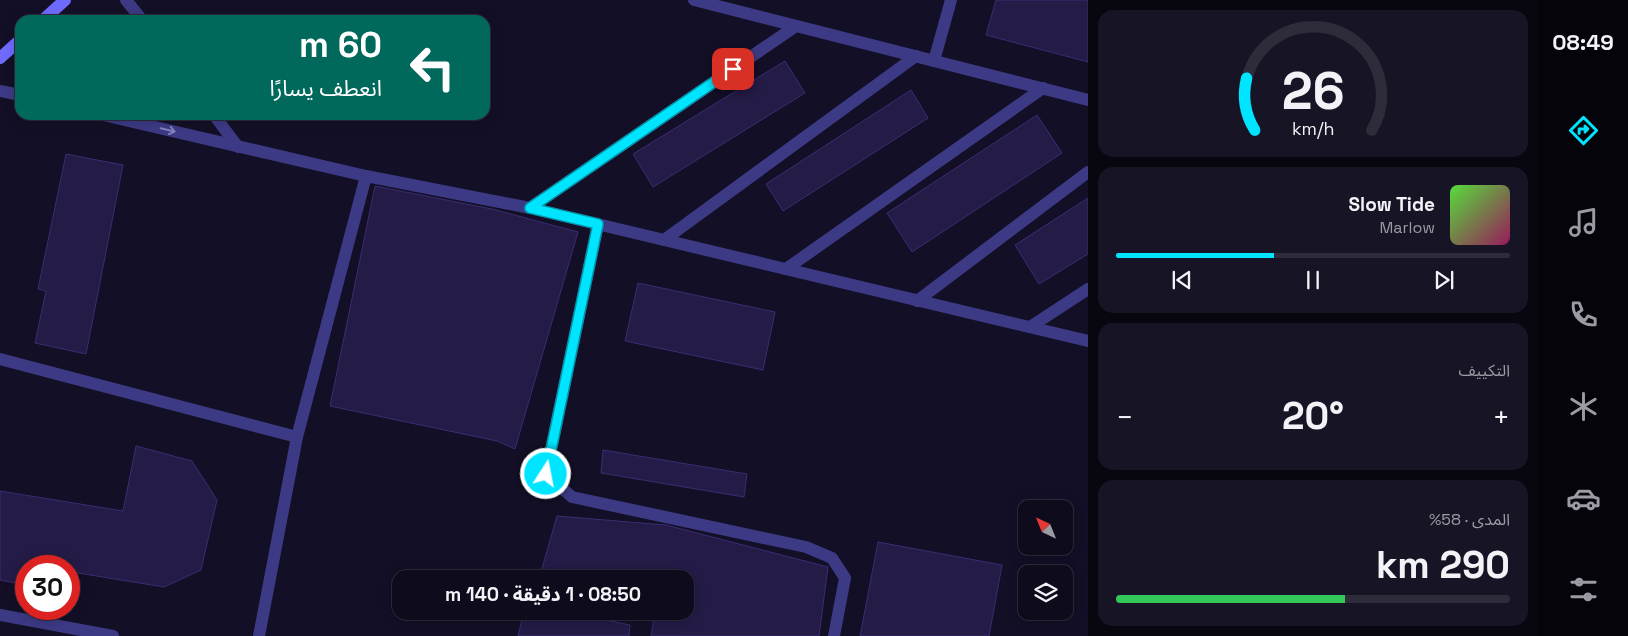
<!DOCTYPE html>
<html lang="ar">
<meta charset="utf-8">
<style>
body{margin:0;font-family:"Space Grotesk","Noto Sans Arabic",sans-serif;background:#171425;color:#f1f3f6;direction:rtl;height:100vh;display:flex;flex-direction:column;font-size:19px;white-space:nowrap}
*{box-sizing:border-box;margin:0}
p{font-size:16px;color:#9b9ba3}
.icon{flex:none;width:28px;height:28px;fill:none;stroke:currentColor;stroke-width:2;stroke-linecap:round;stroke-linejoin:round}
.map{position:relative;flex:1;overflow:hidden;direction:ltr}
.sheet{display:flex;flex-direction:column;gap:10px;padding:10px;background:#08060f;width:450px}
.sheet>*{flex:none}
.guide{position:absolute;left:15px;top:15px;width:475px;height:105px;border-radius:15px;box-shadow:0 2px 12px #0003,0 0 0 1px #2e2b3b;direction:rtl;background:#00695c;color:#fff;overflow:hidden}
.needle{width:32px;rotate:317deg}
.fabs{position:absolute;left:1018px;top:500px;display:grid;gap:10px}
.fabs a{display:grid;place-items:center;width:55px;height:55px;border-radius:10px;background:#0e0b1c;box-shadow:0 2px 12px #0003,0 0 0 1px #2e2b3b;font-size:25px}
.speed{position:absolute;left:15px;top:555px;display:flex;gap:10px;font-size:25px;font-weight:700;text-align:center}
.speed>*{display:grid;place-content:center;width:65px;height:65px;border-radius:50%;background:#0e0b1c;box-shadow:0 2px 12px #0003,0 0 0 1px #2e2b3b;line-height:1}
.speed .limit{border:8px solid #d22;background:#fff;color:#111}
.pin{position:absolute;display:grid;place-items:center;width:42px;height:42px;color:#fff;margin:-21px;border-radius:10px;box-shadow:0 2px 8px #0006}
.me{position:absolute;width:55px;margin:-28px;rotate:11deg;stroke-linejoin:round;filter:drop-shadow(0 0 4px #0008)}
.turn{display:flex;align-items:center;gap:18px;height:105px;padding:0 25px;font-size:22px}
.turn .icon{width:65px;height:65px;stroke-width:2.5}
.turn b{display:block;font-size:35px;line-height:42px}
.big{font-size:38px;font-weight:700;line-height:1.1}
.sheet .tile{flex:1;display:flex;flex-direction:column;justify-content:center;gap:8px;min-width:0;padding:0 18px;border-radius:15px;background:#171425}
.sheet .dial{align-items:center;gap:0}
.dial svg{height:130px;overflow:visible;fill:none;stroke:#2e2b3b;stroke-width:7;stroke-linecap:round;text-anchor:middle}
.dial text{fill:#f1f3f6;stroke:none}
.song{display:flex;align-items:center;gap:15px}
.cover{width:60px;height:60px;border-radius:8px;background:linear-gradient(135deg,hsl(110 70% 55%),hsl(330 70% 35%))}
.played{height:5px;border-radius:2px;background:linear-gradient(90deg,#00e5ff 40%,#2e2b3b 40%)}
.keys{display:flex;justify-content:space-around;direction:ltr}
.heat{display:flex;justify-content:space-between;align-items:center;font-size:28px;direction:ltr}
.charge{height:8px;border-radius:4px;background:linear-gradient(90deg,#34c759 58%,#2e2b3b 0)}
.trip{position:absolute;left:392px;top:570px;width:302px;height:50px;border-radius:15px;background:#0e0b1c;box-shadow:0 2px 12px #0003,0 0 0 1px #2e2b3b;font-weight:700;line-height:50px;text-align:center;direction:rtl}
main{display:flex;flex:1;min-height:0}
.menu{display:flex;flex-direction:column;width:90px;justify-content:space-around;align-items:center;background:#06040b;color:#9b9ba3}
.menu .icon{width:35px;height:35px}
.menu .current{color:#00e5ff}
.menu b{font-size:22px;color:#f1f3f6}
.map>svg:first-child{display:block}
</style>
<main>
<nav class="menu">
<b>08:49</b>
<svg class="icon current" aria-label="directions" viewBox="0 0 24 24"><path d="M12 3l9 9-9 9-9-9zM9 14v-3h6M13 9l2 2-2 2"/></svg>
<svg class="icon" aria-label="music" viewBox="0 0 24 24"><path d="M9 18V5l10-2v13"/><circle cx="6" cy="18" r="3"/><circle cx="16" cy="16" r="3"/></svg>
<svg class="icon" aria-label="phone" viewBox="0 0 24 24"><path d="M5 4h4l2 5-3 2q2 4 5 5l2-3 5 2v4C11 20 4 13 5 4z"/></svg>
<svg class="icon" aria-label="climate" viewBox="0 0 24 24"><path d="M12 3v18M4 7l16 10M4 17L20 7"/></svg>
<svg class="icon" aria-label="car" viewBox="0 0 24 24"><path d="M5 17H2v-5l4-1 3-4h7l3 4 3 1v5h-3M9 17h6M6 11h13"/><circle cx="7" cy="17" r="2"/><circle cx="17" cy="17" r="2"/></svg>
<svg class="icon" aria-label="filters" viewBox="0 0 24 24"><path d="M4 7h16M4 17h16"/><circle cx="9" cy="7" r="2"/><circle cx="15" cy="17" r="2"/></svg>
</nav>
<section class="sheet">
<div class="tile dial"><svg viewBox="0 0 100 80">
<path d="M14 69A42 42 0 1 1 86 69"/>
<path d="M14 69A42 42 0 0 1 9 37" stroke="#00e5ff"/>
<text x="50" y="56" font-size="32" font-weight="700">26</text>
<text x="50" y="72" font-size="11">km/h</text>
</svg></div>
<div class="tile">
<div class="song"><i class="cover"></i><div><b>Slow Tide</b><p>Marlow</p></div></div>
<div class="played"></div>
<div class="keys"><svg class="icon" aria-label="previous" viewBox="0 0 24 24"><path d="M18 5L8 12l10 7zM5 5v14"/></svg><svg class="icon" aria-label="pause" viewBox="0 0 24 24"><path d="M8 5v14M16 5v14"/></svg><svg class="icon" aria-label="next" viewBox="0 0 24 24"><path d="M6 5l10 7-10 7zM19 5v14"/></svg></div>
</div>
<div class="tile"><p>التكييف</p>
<div class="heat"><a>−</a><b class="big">20°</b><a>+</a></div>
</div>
<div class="tile"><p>المدى · 58%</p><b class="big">290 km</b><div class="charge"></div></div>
</section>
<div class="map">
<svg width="1088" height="636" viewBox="0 0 1088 636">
<rect width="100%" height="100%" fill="#130f26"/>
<g fill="#241b47" stroke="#3b2d73">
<polygon points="996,0 1088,0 1088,62 986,35"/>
<polygon points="785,61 805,93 653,187 633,154"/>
<polygon points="911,90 928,118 783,211 766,184"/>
<polygon points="1037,115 1062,153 912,252 887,213"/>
<polygon points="66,154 123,165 86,354 35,343 46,291 38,289"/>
<polygon points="375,186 492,209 578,232 515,449 497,441 330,406"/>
<polygon points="1088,198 1088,254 1039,284 1015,245"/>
<polygon points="638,283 775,312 763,370 625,341"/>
<polygon points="136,446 192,461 217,500 201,570 164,587 72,572 69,590 69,566 26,566 26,585 0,580 0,491 123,511"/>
<polygon points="603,450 747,474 744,497 601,473"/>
<polygon points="557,516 666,525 828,567 819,636 651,636 655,611 686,611 686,579 539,579"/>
<polygon points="878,542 1002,565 989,636 860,636"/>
<polygon points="524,611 562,611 630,625 629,636 518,636"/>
</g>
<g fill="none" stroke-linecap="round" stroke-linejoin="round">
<g stroke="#3d3a85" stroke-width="12">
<polyline points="126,0 142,20"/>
<polyline points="694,0 1088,100"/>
<polyline points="934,61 951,0"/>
<polyline points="0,91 20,95"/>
<polyline points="103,115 366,176 530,208 1088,341"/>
<polyline points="214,115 238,147"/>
<polyline points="530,208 796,26"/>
<polyline points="598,224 546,474 572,497 806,547 832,558 845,578 834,636"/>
<polyline points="664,240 916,56"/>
<polyline points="786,269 1043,88"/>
<polyline points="917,301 1088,172"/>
<polyline points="1030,327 1088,289"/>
<polyline points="0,359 297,437"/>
<polyline points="0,615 113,636"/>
<polyline points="259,636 297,437 366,176"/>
</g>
<g stroke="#6f6bff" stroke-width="12">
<polyline points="43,20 65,0"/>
<polyline points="0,58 20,40"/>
</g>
</g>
<defs><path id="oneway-shaft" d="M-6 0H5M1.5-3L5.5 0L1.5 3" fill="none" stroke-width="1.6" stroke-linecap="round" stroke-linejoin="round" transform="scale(1.25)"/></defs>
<use stroke="#837fbc" href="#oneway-shaft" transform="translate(168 130) rotate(13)"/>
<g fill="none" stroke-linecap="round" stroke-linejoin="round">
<defs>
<polyline id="route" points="546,474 598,224 530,208 733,69"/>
</defs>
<use href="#route" stroke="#0095a6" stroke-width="12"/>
<use href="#route" stroke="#00e5ff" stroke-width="9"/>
</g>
</svg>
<div class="fabs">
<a><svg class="needle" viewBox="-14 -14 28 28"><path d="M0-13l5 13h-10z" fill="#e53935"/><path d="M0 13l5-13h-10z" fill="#9b9ba3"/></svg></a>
<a><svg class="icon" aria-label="layers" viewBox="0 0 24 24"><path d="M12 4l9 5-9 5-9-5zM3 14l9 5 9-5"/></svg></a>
</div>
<div class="speed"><div class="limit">30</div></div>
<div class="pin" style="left:733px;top:69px;background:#d93025"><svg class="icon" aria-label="arrive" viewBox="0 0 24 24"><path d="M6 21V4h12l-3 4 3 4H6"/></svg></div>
<svg class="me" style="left:546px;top:474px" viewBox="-20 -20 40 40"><circle r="17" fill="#00e5ff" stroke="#fff" stroke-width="3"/><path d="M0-11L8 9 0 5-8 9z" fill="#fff"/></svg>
<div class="trip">08:50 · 1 دقيقة · 140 m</div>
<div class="guide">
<div class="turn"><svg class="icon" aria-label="left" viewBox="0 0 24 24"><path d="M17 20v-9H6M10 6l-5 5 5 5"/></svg><div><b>60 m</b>انعطف يسارًا</div></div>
</div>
</div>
</main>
